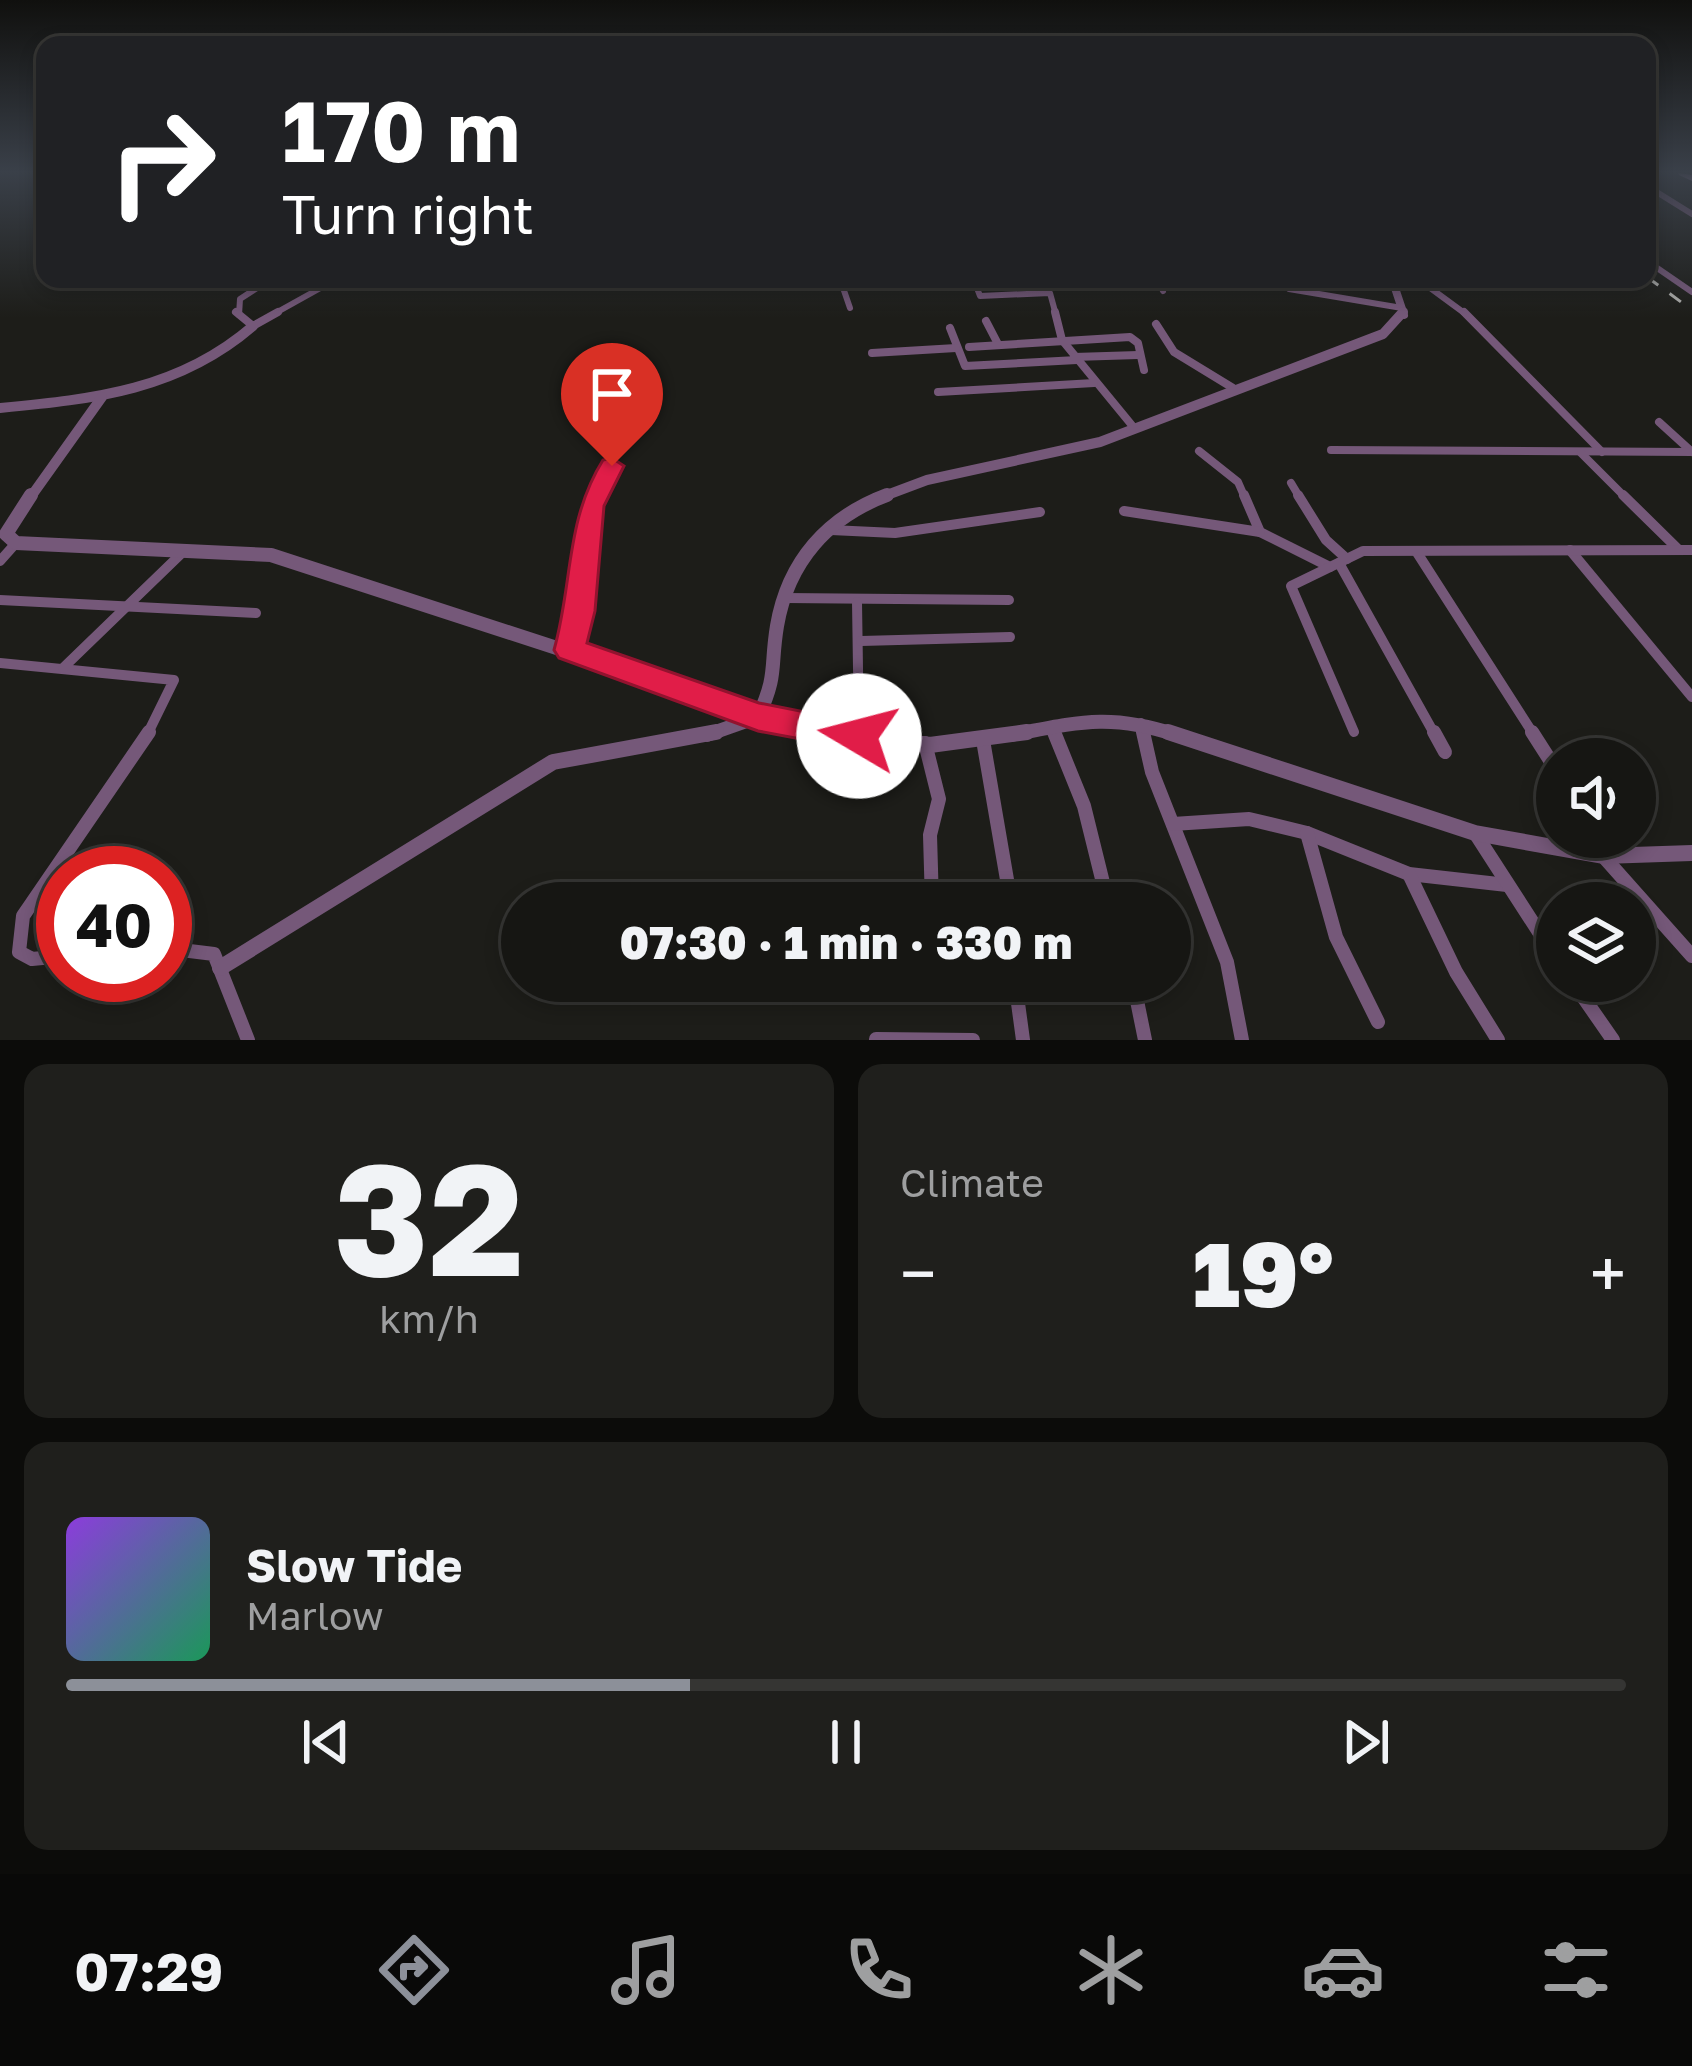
<!DOCTYPE html>
<meta charset="utf-8">
<style>
body{margin:0;font-family:"Golos Text",sans-serif;background:#1f1f1c;color:#f1f3f6;height:100vh;display:flex;flex-direction:column;font-size:45px;white-space:nowrap}
*{box-sizing:border-box;margin:0}
p{font-size:39px;color:#9e9fa0}
.icon{flex:none;width:66px;height:66px;fill:none;stroke:currentColor;stroke-width:2;stroke-linecap:round;stroke-linejoin:round}
.map{position:relative;height:1040px;overflow:hidden}
.details{display:flex;flex-direction:column;gap:24px;padding:24px;background:#0c0c0a;flex:1}
.details>*{flex:none}
.top-card{position:absolute;left:36px;top:36px;width:1620px;height:252px;border-radius:24px;box-shadow:0 6px 18px #0003,0 0 0 3px #353533;background:#202124;color:#fff;overflow:hidden}
.buttons{position:absolute;left:1536px;top:738px;display:grid;gap:24px}
.buttons a{display:grid;place-items:center;width:120px;height:120px;border-radius:50%;background:#161613;box-shadow:0 6px 18px #0003,0 0 0 3px #353533;font-size:60px}
.speed{position:absolute;left:36px;top:846px;display:flex;gap:24px;font-size:60px;font-weight:700;text-align:center}
.speed>*{display:grid;place-content:center;width:156px;height:156px;border-radius:50%;background:#161613;box-shadow:0 6px 18px #0003,0 0 0 3px #353533;line-height:1}
.speed .limit{border:18px solid #d22;background:#fff;color:#111}
.pin{position:absolute;display:grid;place-items:center;width:102px;height:102px;color:#fff;margin:-123px -51px;border-radius:50% 50% 50% 0;rotate:-45deg;box-shadow:0 0 12px #0007}
.pin .icon{rotate:45deg}
.me{position:absolute;width:132px;margin:-66px;rotate:278deg;stroke-linejoin:round;filter:drop-shadow(0 0 9px #0008)}
.turn{display:flex;align-items:center;gap:42px;height:252px;padding:0 48px;font-size:54px}
.turn .icon{width:156px;height:156px;stroke-width:2.5}
.turn b{display:block;font-size:84px;line-height:102px}
.big{font-size:90px;font-weight:800;line-height:1.1}
.details .widget{flex:1;display:flex;flex-direction:column;justify-content:center;gap:18px;min-width:0;padding:0 42px;border-radius:24px;background:#1f1f1c}
.details .dial{align-items:center;gap:0}
.dial b{font-size:156px;line-height:1}
.song{display:flex;align-items:center;gap:36px}
.cover{width:144px;height:144px;border-radius:18px;background:linear-gradient(135deg,hsl(270 70% 55%),hsl(150 70% 35%))}
.played{height:12px;border-radius:6px;background:linear-gradient(90deg,#8c9099 40%,#353533 40%)}
.keys{display:flex;justify-content:space-around;direction:ltr}
.heat{display:flex;justify-content:space-between;align-items:center;font-size:66px;direction:ltr}
.details .tiles{flex:1;display:grid;gap:24px;grid-template-columns:1fr 1fr}
.widget:last-child{grid-column:span 2}
.trip{position:absolute;left:501px;top:882px;width:690px;height:120px;border-radius:60px;background:#161613;box-shadow:0 6px 18px #0003,0 0 0 3px #353533;font-weight:800;line-height:120px;text-align:center}
.dock{display:flex;height:192px;justify-content:space-around;align-items:center;background:#090908;color:#9e9fa0}
.dock .icon{width:84px;height:84px}
.dock .on{color:#8c9099}
.dock b{font-size:54px;color:#f1f3f6}
.map>svg:first-child{display:block}
</style>
<div class="map">
<svg width="1692" height="1040" viewBox="0 0 1692 1040">
<rect width="100%" height="100%" fill="#1d1d19"/>
<g fill="none" stroke-linecap="round" stroke-linejoin="round">
<g stroke="#755879" stroke-width="6">
<polyline points="1647,186 1692,214"/>
<polyline points="1647,261 1692,292"/>
<polyline points="840,279 850,308"/>
<polyline points="1157,279 1163,291"/>
<polyline points="1418,279 1467,315"/>
<polyline points="975,283 980,296 1050,293 1056,315"/>
<polyline points="1289,289 1402,308"/>
<polyline points="239,315 240,299 271,279"/>
<polyline points="272,315 333,281 326,279"/>
</g>
<g stroke="#755879" stroke-width="8">
<polyline points="236,312 253,326 278,312"/>
<polyline points="1055,312 1062,340 1135,429"/>
<polyline points="1464,312 1602,452"/>
<polyline points="986,321 998,344"/>
<polyline points="1156,324 1174,352 1233,388"/>
<polyline points="950,328 965,366 1077,360"/>
<polyline points="969,347 1130,337 1138,343 1144,370"/>
<polyline points="872,353 956,348"/>
<polyline points="1074,357 1138,355"/>
<polyline points="938,392 1094,383"/>
<polyline points="1659,422 1692,452"/>
<polyline points="1331,450 1692,452"/>
<polyline points="1199,451 1238,482 1245,498"/>
<polyline points="1581,453 1626,498"/>
<polyline points="1291,483 1300,498"/>
<polyline points="595,498 612,466"/>
</g>
<g stroke="#755879" stroke-width="10">
<polyline points="1244,495 1260,532 1330,567"/>
<polyline points="1298,495 1326,540 1347,559"/>
<polyline points="1623,495 1679,550"/>
<polyline points="1124,511 1260,532"/>
<polyline points="831,530 895,533 1040,512"/>
<polyline points="1570,550 1692,697"/>
<polyline points="1416,551 1534,735"/>
<polyline points="0,561 16,543"/>
<polyline points="1339,563 1435,735"/>
<polyline points="785,598 1009,600"/>
<polyline points="0,600 256,613"/>
<polyline points="857,602 859,735"/>
<polyline points="861,641 1010,637"/>
<polyline points="570,649 580,611 591,506 597,495"/>
<polyline points="0,663 174,680 147,735"/>
<polyline points="63,668 184,551"/>
<polyline points="1141,723 1144,735"/>
<polyline points="1053,729 1055,735"/>
<polyline points="1354,732 1291,586 1363,551 1692,550"/>
</g>
<g stroke="#755879" stroke-width="14">
<polyline points="1054,732 1084,806 1108,903"/>
<polyline points="1143,732 1152,772 1227,962 1242,1040"/>
<polyline points="1434,732 1445,752"/>
<polyline points="1532,732 1555,768"/>
<polyline points="983,740 1011,903"/>
<polyline points="925,743 939,799 930,835 932,903"/>
<polyline points="1173,824 1249,819 1307,833 1409,874 1507,885"/>
<polyline points="1307,833 1336,937 1378,1022"/>
<polyline points="1475,833 1557,960"/>
<polyline points="1603,856 1692,956"/>
<polyline points="1409,874 1456,972 1498,1040"/>
<polyline points="165,948 214,954 248,1040"/>
<polyline points="63,956 32,959 19,952 23,916 149,732"/>
<polyline points="1015,981 1023,1040"/>
<polyline points="1133,981 1145,1040"/>
<polyline points="1572,981 1613,1040"/>
<polyline points="876,1039 973,1040"/>
</g>
<polyline stroke="#755879" stroke-width="8" points="1392,279 1404,315"/>
<g stroke="#755879" stroke-width="10">
<path d="M 0,408 C 95,399 179,390 253,326"/>
<polyline points="30,498 102,397"/>
<polyline points="879,498 927,480 1100,442 1383,334 1403,312"/>
</g>
<g stroke="#755879" stroke-width="14">
<polyline points="31,495 6,534 16,543 271,555 805,729 850,735"/>
<path d="M 707,735 L 758,717 C 778,674 770,668 777,626 C 788,561 828,517 887,495"/>
<path d="M 1011,735 C 1079,722 1109,713 1177,735"/>
</g>
<g stroke="#755879" stroke-width="16">
<polyline points="826,732 930,745 1027,732"/>
<polyline points="1168,732 1475,833 1603,856 1692,853"/>
<polyline points="220,968 553,762 716,732"/>
</g>
<polygon fill="#cf94d9" fill-rule="evenodd" points="1678,173 1692,175 1692,181 1679,175"/>
<polyline stroke="#acaca9" stroke-width="3" stroke-dasharray="14 14" stroke-linecap="butt" points="1647,277 1692,310"/>
</g>
<linearGradient id="sky" x2="0" y2="1"><stop stop-color="#10100e"/><stop offset="0.54" stop-color="#3a4049"/><stop offset="1" stop-color="#3a4049" stop-opacity="0"/></linearGradient>
<rect width="1692" height="318" fill="url(#sky)"/>
<path fill="#e11d48" stroke="#92132f" stroke-width="3" d="M 612,458 L 624,466 L 604,506 L 595,611 L 587,643 L 759,703 L 871,725 L 876,736 L 871,746 L 859,750 L 758,731 L 559,658 L 554,650 C 573,583 565,521 603,460 Z"/>
</svg>
<div class="buttons">
<a><svg class="icon" aria-label="sound" viewBox="0 0 24 24"><path d="M4 9h4l5-4v14l-5-4H4zM17 9q2 3 0 6"/></svg></a>
<a><svg class="icon" aria-label="layers" viewBox="0 0 24 24"><path d="M12 4l9 5-9 5-9-5zM3 14l9 5 9-5"/></svg></a>
</div>
<div class="speed"><div class="limit">40</div></div>
<div class="pin" style="left:612px;top:466px;background:#d93025"><svg class="icon" aria-label="arrive" viewBox="0 0 24 24"><path d="M6 21V4h12l-3 4 3 4H6"/></svg></div>
<svg class="me" style="left:859px;top:736px" viewBox="-20 -20 40 40"><circle r="19" fill="#fff"/><path d="M0-13L10 11 0 6-10 11z" fill="#e11d48"/></svg>
<div class="trip">07:30 · 1 min · 330 m</div>
<div class="top-card">
<div class="turn"><svg class="icon" aria-label="right" viewBox="0 0 24 24"><path d="M7 20v-9h11M14 6l5 5-5 5"/></svg><div><b>170 m</b>Turn right</div></div>
</div>
</div>
<section class="details">
<div class="tiles">
<div class="widget dial"><b>32</b><p>km/h</p></div>
<div class="widget"><p>Climate</p>
<div class="heat"><a>−</a><b class="big">19°</b><a>+</a></div>
</div>
<div class="widget">
<div class="song"><i class="cover"></i><div><b>Slow Tide</b><p>Marlow</p></div></div>
<div class="played"></div>
<div class="keys"><svg class="icon" aria-label="previous" viewBox="0 0 24 24"><path d="M18 5L8 12l10 7zM5 5v14"/></svg><svg class="icon" aria-label="pause" viewBox="0 0 24 24"><path d="M8 5v14M16 5v14"/></svg><svg class="icon" aria-label="next" viewBox="0 0 24 24"><path d="M6 5l10 7-10 7zM19 5v14"/></svg></div>
</div>
</div>
</section>
<nav class="dock">
<b>07:29</b>
<svg class="icon on" aria-label="directions" viewBox="0 0 24 24"><path d="M12 3l9 9-9 9-9-9zM9 14v-3h6M13 9l2 2-2 2"/></svg>
<svg class="icon" aria-label="music" viewBox="0 0 24 24"><path d="M9 18V5l10-2v13"/><circle cx="6" cy="18" r="3"/><circle cx="16" cy="16" r="3"/></svg>
<svg class="icon" aria-label="phone" viewBox="0 0 24 24"><path d="M5 4h4l2 5-3 2q2 4 5 5l2-3 5 2v4C11 20 4 13 5 4z"/></svg>
<svg class="icon" aria-label="climate" viewBox="0 0 24 24"><path d="M12 3v18M4 7l16 10M4 17L20 7"/></svg>
<svg class="icon" aria-label="car" viewBox="0 0 24 24"><path d="M5 17H2v-5l4-1 3-4h7l3 4 3 1v5h-3M9 17h6M6 11h13"/><circle cx="7" cy="17" r="2"/><circle cx="17" cy="17" r="2"/></svg>
<svg class="icon" aria-label="filters" viewBox="0 0 24 24"><path d="M4 7h16M4 17h16"/><circle cx="9" cy="7" r="2"/><circle cx="15" cy="17" r="2"/></svg>
</nav>
